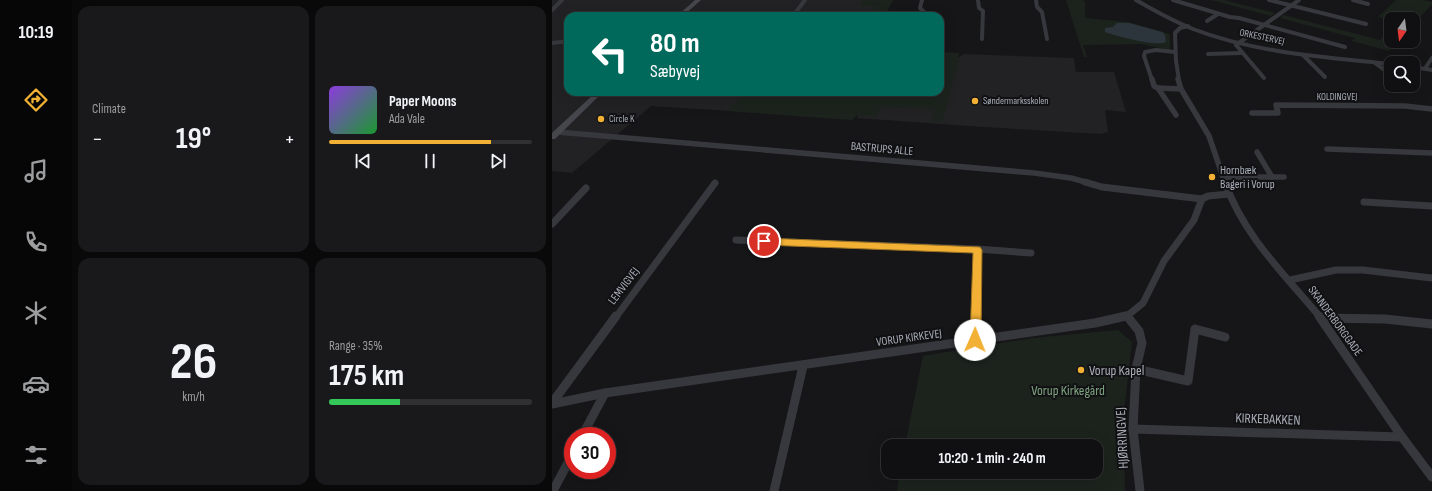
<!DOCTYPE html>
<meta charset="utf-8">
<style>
body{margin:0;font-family:"Sofia Sans Condensed",sans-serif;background:#19191b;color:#f1f3f6;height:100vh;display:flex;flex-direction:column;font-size:15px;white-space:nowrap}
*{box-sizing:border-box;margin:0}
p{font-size:13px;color:#9c9d9f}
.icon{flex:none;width:22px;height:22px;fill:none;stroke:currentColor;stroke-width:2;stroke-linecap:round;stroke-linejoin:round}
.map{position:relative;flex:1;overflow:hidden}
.panel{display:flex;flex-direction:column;gap:6px;padding:6px;background:#09090a;width:480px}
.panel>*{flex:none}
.banner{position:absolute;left:12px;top:12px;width:380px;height:84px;border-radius:12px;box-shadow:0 4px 16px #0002,0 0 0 1px #303032;background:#00695c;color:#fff;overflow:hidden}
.needle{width:26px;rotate:194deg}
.fabs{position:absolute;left:832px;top:12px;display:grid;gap:8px}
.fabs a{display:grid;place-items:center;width:36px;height:36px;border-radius:8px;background:#101012;box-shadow:0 4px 16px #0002,0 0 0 1px #303032;font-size:20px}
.speed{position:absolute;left:12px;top:427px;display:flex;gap:8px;font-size:20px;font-weight:700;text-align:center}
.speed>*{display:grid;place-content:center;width:52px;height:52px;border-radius:50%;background:#101012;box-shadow:0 4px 16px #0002,0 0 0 1px #303032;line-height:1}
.speed .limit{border:6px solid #d22;background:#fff;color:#111}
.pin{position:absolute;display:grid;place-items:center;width:34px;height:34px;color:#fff;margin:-17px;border:2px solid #fff;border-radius:50%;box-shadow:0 1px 4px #0007}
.me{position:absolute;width:44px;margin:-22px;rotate:1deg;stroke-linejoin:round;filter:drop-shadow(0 0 3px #0008)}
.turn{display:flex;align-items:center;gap:14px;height:84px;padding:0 20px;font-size:18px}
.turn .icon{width:52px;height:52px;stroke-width:2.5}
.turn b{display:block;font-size:28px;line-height:34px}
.big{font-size:30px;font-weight:700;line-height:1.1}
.panel .tile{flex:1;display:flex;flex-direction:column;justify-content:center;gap:6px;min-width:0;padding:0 14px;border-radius:12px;background:#19191b}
.panel .dial{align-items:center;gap:0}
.dial b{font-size:52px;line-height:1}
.song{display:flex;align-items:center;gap:12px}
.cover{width:48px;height:48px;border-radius:6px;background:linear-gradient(135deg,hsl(270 70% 55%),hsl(130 70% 35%))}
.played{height:4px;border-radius:2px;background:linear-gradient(90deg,#f2b134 80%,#303032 80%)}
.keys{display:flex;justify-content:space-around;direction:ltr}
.heat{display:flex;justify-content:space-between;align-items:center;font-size:22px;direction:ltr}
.charge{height:6px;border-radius:3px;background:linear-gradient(90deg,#34c759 35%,#303032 0)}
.panel .tiles{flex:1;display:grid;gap:6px;grid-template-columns:repeat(2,1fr)}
.trip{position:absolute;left:329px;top:439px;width:222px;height:40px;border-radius:12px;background:#101012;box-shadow:0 4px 16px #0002,0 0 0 1px #303032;font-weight:700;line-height:40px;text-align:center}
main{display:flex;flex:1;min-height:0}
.dock{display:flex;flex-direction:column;width:72px;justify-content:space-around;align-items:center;background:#060607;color:#9c9d9f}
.dock .icon{width:28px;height:28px}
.dock .on{color:#f2b134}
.dock b{font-size:18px;color:#f1f3f6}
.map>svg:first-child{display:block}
</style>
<main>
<nav class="dock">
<b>10:19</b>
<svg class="icon on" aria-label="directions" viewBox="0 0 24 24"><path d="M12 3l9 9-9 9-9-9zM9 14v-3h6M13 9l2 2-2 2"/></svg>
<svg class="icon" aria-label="music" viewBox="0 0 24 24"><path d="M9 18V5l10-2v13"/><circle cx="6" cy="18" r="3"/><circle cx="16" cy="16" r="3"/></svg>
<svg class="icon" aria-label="phone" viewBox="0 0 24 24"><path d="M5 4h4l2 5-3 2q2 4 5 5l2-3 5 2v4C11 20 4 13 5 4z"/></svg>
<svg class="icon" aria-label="climate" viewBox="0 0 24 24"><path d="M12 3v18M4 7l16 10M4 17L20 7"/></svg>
<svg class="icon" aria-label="car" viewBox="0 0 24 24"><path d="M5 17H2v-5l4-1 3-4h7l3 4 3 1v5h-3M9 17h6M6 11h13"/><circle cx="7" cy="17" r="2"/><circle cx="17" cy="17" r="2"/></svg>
<svg class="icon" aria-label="filters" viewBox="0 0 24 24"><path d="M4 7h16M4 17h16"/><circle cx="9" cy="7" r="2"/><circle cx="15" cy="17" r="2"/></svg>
</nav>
<section class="panel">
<div class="tiles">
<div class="tile"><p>Climate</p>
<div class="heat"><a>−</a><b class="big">19°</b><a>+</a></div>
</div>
<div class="tile">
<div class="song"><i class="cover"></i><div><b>Paper Moons</b><p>Ada Vale</p></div></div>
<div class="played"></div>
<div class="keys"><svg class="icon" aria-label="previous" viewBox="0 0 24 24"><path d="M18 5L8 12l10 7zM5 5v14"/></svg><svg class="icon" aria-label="pause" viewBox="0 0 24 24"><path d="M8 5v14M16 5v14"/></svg><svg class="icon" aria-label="next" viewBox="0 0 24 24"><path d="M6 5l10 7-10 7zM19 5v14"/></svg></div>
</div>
<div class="tile dial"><b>26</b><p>km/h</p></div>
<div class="tile"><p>Range · 35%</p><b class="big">175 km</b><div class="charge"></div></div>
</div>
</section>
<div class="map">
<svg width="880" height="491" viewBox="0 0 880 491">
<rect width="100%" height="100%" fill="#161618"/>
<g fill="#222225">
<polygon points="0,0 311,0 324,6 318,16 16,16 16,92 264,92 246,115 99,106 20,173 0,171"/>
<polygon points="412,54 522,58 524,72 562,72 574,112 553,110 556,132 549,134 431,127 305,118 306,116 281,92 388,92 388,56 407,57"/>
</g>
<g fill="#1c231d">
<polygon points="311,0 341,0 333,16 318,16 323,6 308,6"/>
<polygon points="514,0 531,0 533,2 533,18 576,22 618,34 618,50 589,44 531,45 535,57 532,57"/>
<polygon points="659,0 672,0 723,13 719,16"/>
<polygon points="844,0 870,0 880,2 880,4 861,25 861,19 839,20 826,17"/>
<polygon points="731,15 828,40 839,29 839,41 846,41 837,51 800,41 803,38 728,18"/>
<polygon points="388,52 407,53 406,57 408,57 390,122 379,122 384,109 329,107 324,117 305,115 300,120 175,111 193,92 388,92"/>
<polygon points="566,330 580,342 571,420 573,491 345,491 348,472 544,472 544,446 353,446 371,356 480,338"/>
</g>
<path fill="#2c353c" d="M 565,23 L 577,23 L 610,32 L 613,35 L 614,42 C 604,47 564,36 553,32 L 553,28 L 561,27 Z"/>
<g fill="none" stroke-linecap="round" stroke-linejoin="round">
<g stroke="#37383d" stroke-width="4">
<polyline points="370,0 368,8 372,12 371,16"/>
<polyline points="426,0 427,8 431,11 430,39"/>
<polyline points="484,0 485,7 490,12 495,39"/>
<path d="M 584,0 C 603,11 621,21 641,29 C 703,53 773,57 839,64"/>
<polyline points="621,0 678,17 687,18 793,47"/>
<polyline points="717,0 814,24"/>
<polyline points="801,0 816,4"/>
<polyline points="0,10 10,0"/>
<polyline points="241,16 253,0"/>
<polyline points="655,21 666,14"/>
<polyline points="0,43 16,41"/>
<polyline points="656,54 689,53"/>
<polyline points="751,55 773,77"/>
<polyline points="823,63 839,75"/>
<polyline points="861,67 880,70"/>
<polyline points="875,69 874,67 880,58"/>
<polyline points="712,78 684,45 747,0"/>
<polyline points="600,80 592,56 593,52 604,50 623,52"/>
<polyline points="627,80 624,61 623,33 628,28 636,26"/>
</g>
<g stroke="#37383d" stroke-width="5.5">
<polyline points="600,79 602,86 606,88 624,115"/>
<polyline points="626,79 629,89 657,136 673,183"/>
<polyline points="606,88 629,89"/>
<polyline points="700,113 726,113 724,105 853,106 880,109"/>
<polyline points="5,132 482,173 519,178 537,183"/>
<polyline points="775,149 880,153"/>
<polyline points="705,152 720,177"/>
<polyline points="672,177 732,177"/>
</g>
<g stroke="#37383d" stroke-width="7">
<polyline points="533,182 550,187 650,199"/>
<path d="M 673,182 C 691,235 733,275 768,317"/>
<polyline points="812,202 880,206"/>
<polyline points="0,224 34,188"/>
<polyline points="184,240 425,249 479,253"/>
<polyline points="738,280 784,270 811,270 880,278"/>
<polyline points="575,316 576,317"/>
<polyline points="64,317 163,183"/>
<polyline points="424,317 425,249"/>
<polyline points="569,317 575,316 591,303 612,261 642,220 650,199 656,196 677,194"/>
</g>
<g stroke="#37383d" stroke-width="9">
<polyline points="575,316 587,331 590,343 584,369 581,429 588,491"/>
<polyline points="767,316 850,437 880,477"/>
<polyline points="769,318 833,319 880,324"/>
<polyline points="423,340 424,316"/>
<polyline points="584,369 636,381 643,329 673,337"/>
<polyline points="0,403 64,316"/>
<polyline points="0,404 53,393 543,323 574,316"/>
<polyline points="581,429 850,437"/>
<polyline points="30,436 53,393"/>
<polyline points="1,491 21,453"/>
<polyline points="222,491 251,366"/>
</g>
<g fill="#45474d" fill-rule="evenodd">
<polygon points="143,0 149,0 131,16 125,16"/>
<polygon points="44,92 51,92 3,139 0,139 0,133"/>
</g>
</g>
<polygon fill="#f2b134" stroke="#9d7322" points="212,238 428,247 430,250 429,340 427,343 423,344 420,343 418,340 421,253 212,245 207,241"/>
<g fill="#f2b134" stroke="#111113" stroke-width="1.5">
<circle cx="423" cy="101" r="4"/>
<circle cx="49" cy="119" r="4"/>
<circle cx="660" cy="177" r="4"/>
<circle cx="529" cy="370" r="4"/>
</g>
<g text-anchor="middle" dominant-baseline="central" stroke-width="4" stroke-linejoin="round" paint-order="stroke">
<g font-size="10" fill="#a8adb8" stroke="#111113">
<text transform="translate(710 37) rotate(12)">ORKESTERVEJ</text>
<text x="785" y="97">KOLDINGVEJ</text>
</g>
<g font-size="10" fill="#a8adb8" stroke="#111113" text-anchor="start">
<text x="431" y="101">Søndermarksskolen</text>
<text x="57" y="119">Circle K</text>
</g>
<g font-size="12" fill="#a8adb8" stroke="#111113">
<text transform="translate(330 149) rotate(5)">BASTRUPS ALLE</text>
<text transform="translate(72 286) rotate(-53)">LEMVIGVEJ</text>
<text transform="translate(783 321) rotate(54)">SKANDERBORGGADE</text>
<text transform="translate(357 338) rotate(-8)">VORUP KIRKEVEJ</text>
</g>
<g font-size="12" fill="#a8adb8" stroke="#111113" text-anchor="start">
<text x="668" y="170">Hornbæk<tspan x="668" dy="14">Bageri i Vorup</tspan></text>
</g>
<g font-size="14" fill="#a8adb8" stroke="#111113" text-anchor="start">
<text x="537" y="370">Vorup Kapel</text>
</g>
<g font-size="14" fill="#7fa381" stroke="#111113">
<text x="516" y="390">Vorup Kirkegård</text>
</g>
<g font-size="14" fill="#a8adb8" stroke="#111113">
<text transform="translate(716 419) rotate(2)">KIRKEBAKKEN</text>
<text transform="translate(570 438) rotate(-93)">HJØRRINGVEJ</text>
</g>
</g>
</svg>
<div class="fabs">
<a><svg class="needle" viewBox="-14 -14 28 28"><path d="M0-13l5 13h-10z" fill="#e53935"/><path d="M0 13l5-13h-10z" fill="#9c9d9f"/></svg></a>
<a><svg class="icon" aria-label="search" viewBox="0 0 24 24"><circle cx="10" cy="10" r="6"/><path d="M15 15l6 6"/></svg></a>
</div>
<div class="speed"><div class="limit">30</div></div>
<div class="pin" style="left:212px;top:241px;background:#d93025"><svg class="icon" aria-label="arrive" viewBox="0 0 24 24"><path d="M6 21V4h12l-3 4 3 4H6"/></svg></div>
<svg class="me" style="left:423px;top:340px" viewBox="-20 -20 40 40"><circle r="19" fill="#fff"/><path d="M0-13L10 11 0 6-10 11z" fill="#f2b134"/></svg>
<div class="trip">10:20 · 1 min · 240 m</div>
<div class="banner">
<div class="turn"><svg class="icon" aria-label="left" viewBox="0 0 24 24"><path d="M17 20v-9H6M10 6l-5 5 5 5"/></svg><div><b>80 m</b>Sæbyvej</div></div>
</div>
</div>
</main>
